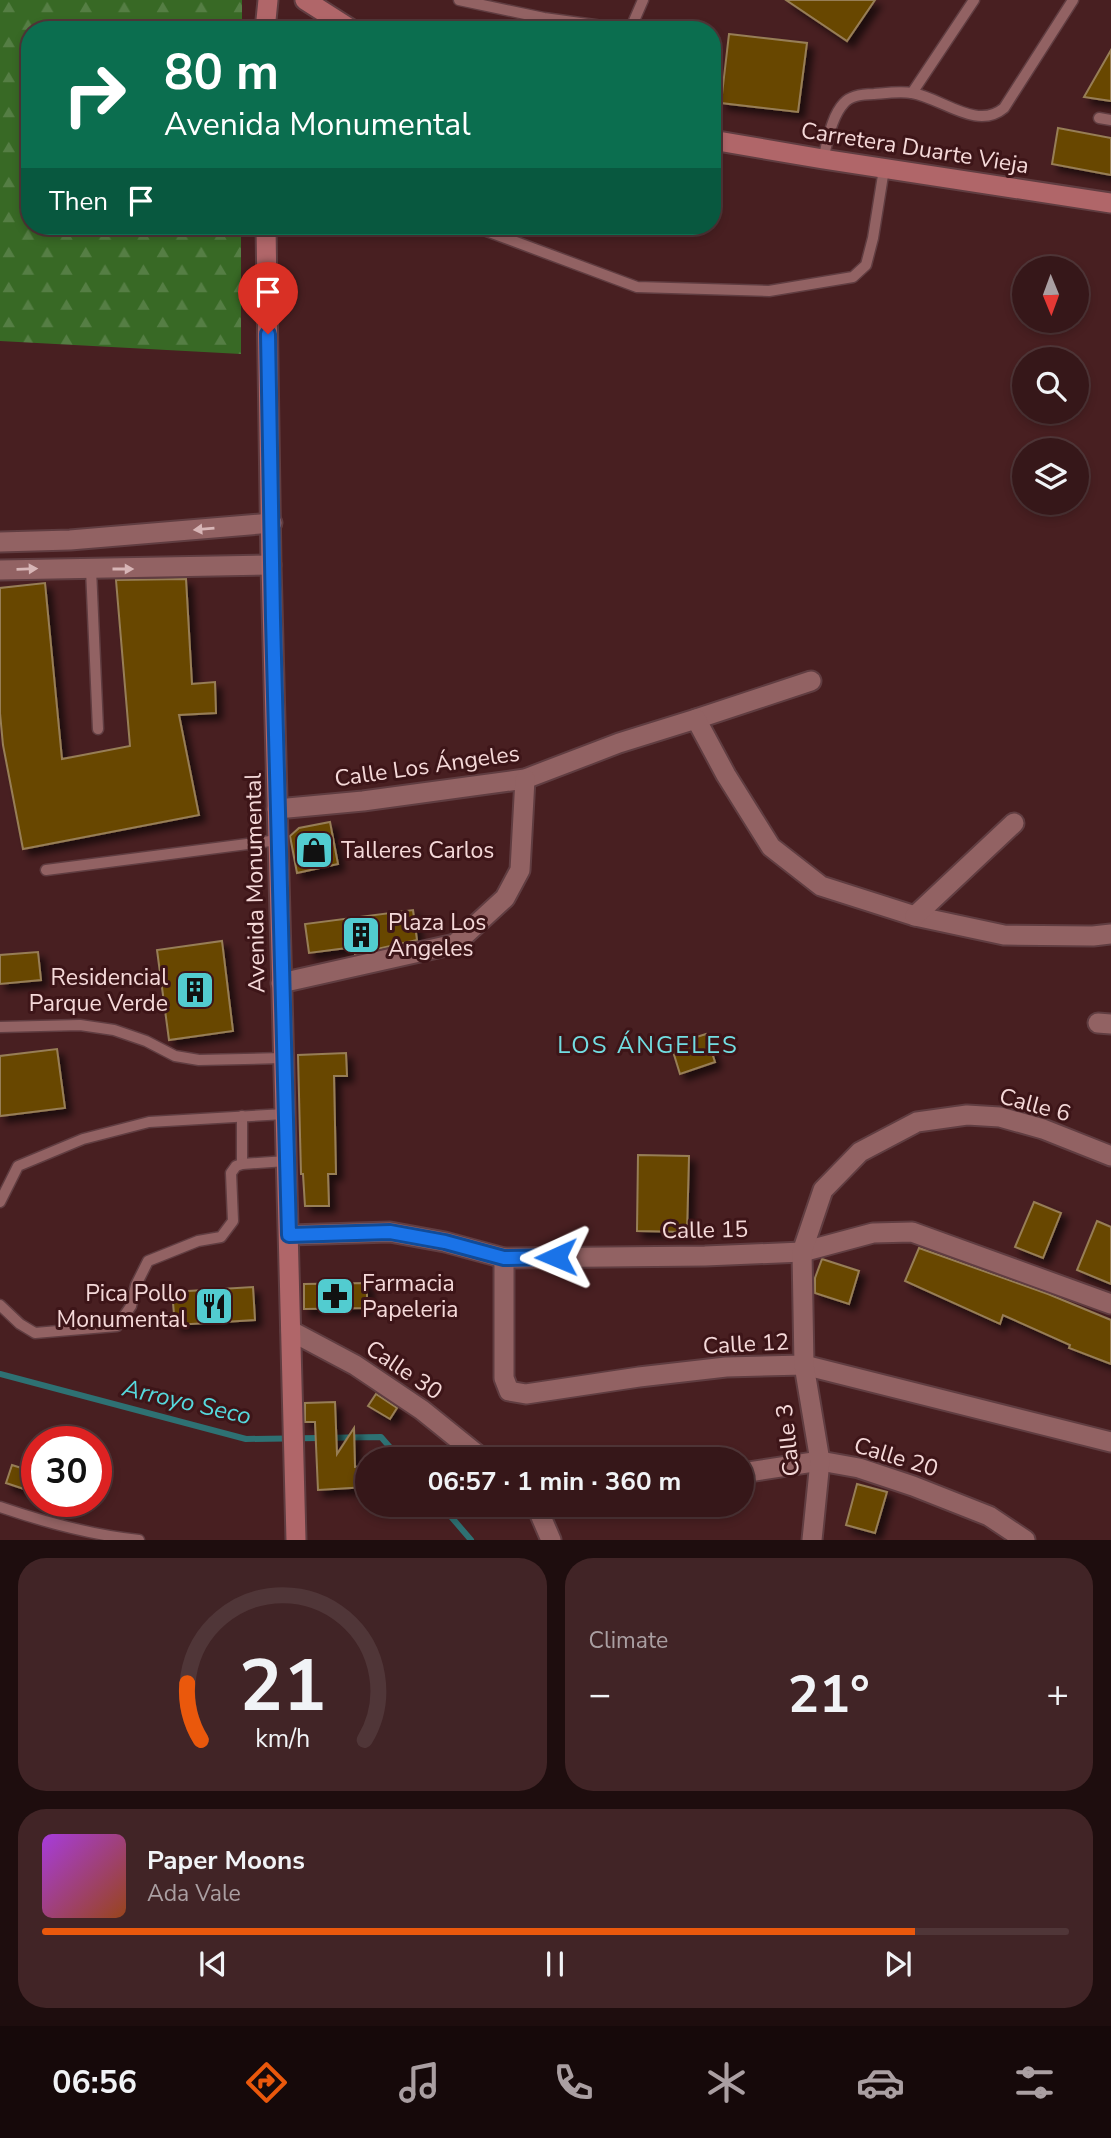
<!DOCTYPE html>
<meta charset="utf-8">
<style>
body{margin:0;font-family:"Nunito Sans",sans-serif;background:#412426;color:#f1f3f6;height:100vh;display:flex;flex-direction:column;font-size:26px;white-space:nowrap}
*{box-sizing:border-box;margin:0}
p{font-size:23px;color:#aa9fa2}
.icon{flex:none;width:38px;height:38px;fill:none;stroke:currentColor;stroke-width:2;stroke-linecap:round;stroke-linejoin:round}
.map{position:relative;height:1540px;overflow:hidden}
.sheet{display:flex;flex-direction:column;gap:18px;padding:18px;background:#1e0d0e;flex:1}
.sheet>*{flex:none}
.top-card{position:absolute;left:21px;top:21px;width:700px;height:214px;border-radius:28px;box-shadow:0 4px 10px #0003,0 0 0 2px #503638;background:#0b6e4f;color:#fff;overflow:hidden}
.needle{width:46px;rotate:179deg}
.tools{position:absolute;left:1012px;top:256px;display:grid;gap:14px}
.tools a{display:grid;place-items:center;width:77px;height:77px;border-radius:50%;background:#361719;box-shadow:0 4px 10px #0003,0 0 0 2px #503638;font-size:35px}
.speed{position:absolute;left:21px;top:1426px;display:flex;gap:14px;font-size:35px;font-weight:700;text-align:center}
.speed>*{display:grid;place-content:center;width:91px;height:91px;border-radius:50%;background:#361719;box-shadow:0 4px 10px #0003,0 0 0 2px #503638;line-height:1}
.speed .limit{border:10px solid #d22;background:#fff;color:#111}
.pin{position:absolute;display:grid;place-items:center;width:60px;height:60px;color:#fff;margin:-72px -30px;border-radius:50% 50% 50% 0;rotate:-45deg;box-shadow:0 0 7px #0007}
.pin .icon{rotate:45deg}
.me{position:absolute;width:77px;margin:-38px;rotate:269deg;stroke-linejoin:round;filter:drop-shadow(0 0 5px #0008)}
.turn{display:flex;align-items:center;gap:24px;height:147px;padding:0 28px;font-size:32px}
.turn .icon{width:91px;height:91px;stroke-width:2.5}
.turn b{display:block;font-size:49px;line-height:60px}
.then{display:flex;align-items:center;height:66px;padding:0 28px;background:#0003;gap:14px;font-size:26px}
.big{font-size:52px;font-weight:700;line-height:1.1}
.sheet .tile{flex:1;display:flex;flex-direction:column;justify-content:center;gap:10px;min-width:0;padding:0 24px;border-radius:28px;background:#412426}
.sheet .dial{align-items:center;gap:0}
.dial svg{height:182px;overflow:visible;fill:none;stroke:#503638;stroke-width:7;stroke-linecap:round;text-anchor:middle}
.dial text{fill:#f1f3f6;stroke:none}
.song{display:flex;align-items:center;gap:21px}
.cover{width:84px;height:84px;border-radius:10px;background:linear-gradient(135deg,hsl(280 70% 55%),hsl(20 70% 35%))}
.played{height:7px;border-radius:4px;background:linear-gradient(90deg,#ea580c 85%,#503638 85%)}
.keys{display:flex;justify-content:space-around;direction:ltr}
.heat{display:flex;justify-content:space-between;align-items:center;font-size:38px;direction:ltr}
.sheet .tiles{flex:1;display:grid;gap:18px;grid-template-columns:1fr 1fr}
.tile:last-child{grid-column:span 2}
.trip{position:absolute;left:355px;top:1447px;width:399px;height:70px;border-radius:35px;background:#361719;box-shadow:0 4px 10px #0003,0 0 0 2px #503638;font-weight:700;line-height:70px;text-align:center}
.tab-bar{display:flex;height:112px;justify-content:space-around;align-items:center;background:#16090a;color:#aa9fa2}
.tab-bar .icon{width:49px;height:49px}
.tab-bar .on{color:#ea580c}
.tab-bar b{font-size:32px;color:#f1f3f6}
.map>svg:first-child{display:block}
</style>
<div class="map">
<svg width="1111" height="1540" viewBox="0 0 1111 1540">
<defs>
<pattern id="forest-firs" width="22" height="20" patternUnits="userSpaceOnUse" patternTransform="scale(1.75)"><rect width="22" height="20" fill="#386925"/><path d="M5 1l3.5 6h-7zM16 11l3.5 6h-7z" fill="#557e44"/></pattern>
<filter id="shadow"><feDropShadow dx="6" dy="6" stdDeviation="3.5" flood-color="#0009"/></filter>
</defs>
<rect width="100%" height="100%" fill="#481f21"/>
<polygon fill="url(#forest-firs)" points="0,0 242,0 242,30 30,30 30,226 241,226 241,354 0,341"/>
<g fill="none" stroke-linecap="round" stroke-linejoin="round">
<g stroke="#2e7173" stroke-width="6">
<polyline points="0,1374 246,1439 381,1437 401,1460"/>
<polyline points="441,1505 471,1540"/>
</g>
</g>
<g fill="#684600" stroke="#977e56" stroke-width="2" filter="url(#shadow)">
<polygon points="786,0 875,0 847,41"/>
<polygon points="729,34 807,43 798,112 721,103"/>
<polygon points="1111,50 1111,101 1084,97"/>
<polygon points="1058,128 1111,138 1111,175 1052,164"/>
<polygon points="186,579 192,684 215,682 216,713 179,715 199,815 23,849 3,745 0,713 0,588 45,583 62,759 130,746 116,580"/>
<polygon points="330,822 338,864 297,873 290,836 299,828"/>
<polygon points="413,910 417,940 355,954 355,947 309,953 305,924"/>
<polygon points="222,941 233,1031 169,1040 157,950"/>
<polygon points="38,952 41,980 0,984 0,955"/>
<polygon points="706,1034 715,1062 680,1074 671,1045"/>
<polygon points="57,1049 65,1108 0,1116 0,1056"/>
<polygon points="346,1053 347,1076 334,1076 336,1174 328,1174 329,1206 305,1206 303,1174 301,1174 298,1055"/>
<polygon points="638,1155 689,1156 687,1232 637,1231"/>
<polygon points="1034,1202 1061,1213 1043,1258 1015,1247"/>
<polygon points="1097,1221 1111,1227 1111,1284 1077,1270"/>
<polygon points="919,1248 1048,1294 1111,1320 1111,1364 1069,1348 1070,1345 1003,1315 1000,1324 905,1281"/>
<polygon points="822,1259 859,1271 849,1304 815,1293 815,1278"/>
<polygon points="367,1283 367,1308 304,1309 304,1284"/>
<polygon points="253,1287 255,1320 175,1325 172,1292"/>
<polygon points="376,1394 397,1408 390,1419 368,1406"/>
<polygon points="335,1402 337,1454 354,1428 355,1467 366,1466 367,1487 318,1490 315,1422 305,1422 305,1403"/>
<polygon points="12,1465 37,1473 37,1481 33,1492 6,1483"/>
<polygon points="857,1484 887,1492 875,1533 846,1525"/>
</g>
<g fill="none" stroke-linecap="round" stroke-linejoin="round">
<defs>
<g id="service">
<polyline points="459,0 544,18 631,30"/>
<polyline points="630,30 643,0"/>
<polyline points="912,93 974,0"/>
<polyline points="1099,118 1111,120"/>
<path d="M 823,159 C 828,141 831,117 844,103 C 851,95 864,94 874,94 C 886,93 900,91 912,93 C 942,98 977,131 1004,108 L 1073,0"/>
<polyline points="473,226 637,287 769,291 853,277 866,265 873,238 884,169"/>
<polyline points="91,569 98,729"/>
<polyline points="46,870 278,840"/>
<polyline points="0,1027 80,1025 114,1030 146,1041 175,1056 199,1060 283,1058"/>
<polyline points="242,1116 242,1164"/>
<polyline points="0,1202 18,1166 83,1139 149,1122 285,1114"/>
<polyline points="0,1305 20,1324 35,1333 117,1326 131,1306 136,1285 148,1261 198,1241 221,1237 233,1221 231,1173 236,1166 242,1164 286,1161"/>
<path d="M 0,1507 C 44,1522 92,1535 139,1540"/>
</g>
<g id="minor">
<polyline points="0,542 70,540 272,523"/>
<polyline points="0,570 271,565"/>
<polyline points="696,719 811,681"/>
<polyline points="277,809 363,801 525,779 619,743 696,719 726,775 771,847 821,886 915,916 1004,935 1093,936 1111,934"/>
<polyline points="915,916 1014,823"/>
<polyline points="281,983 455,944 505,898 520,870 525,779"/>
<polyline points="1098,1023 1111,1024"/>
<polyline points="289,1235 390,1232 445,1242 504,1258 705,1256 802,1252 873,1233 912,1232 1111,1304"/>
<polyline points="504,1258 504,1378 509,1391 526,1394 639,1377 726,1367 804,1365 1111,1442"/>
<polyline points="291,1331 355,1365 422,1410 484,1460"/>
<polyline points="742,1473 820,1461 859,1468 913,1486 989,1516 1025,1540"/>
<polyline points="536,1505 551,1540"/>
<polyline points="812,1540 820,1461 804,1365 802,1252 823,1190 860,1152 917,1122 967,1115 1000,1117 1043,1129 1111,1156"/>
</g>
<g id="secondary">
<polyline points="305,0 352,30"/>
<polyline points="265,30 268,0"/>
<polyline points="712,140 823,159 1111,203"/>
<polyline points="266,226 271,565 296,1540"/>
</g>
</defs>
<use href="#service" stroke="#603d41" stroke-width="13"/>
<use href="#minor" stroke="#603d41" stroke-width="23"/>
<use href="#secondary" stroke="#603d41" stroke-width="23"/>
<use href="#service" stroke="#926263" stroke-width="10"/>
<use href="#minor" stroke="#926263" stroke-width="19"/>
<use href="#secondary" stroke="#b06669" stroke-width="19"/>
</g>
<defs><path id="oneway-solid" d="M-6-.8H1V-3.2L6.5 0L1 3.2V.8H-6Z" transform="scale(1.75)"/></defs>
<g fill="#d7b5b6">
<use href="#oneway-solid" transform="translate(204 529) rotate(175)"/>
<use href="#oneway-solid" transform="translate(27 569) rotate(-2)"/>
<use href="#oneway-solid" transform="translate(123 569)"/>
</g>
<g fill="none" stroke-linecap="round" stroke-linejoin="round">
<defs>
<polyline id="route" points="268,334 273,619 289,1235 390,1232 445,1242 504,1258 556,1257"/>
</defs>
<use href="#route" stroke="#114b97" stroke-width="18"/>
<use href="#route" stroke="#1a73e8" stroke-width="12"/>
</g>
<defs>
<symbol id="shop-square" viewBox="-11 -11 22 22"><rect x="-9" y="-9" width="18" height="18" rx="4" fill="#52ccd0" stroke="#3d1518"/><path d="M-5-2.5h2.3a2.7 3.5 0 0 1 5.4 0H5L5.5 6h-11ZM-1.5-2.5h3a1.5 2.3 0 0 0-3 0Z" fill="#111"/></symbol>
<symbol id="building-square" viewBox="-11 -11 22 22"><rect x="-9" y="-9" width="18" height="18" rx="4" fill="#52ccd0" stroke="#3d1518"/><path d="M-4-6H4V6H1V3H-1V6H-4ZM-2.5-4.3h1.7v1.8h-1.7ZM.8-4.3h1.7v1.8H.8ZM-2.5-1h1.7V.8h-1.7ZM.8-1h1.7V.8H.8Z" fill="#111"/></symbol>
<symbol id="pharmacy-square" viewBox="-11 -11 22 22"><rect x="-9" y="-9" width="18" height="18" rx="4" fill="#52ccd0" stroke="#3d1518"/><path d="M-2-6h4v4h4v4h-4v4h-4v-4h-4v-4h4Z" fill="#111"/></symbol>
<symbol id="restaurant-square" viewBox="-11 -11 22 22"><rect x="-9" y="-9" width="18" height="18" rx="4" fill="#52ccd0" stroke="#3d1518"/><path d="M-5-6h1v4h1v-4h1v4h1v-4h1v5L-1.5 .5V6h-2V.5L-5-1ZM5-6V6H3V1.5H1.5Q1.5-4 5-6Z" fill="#111"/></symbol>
</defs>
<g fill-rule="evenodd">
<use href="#shop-square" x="292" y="828" width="44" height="44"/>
<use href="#building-square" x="339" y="913" width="44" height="44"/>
<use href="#building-square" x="173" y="968" width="44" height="44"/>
<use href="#pharmacy-square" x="313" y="1274" width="44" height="44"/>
<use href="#restaurant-square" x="192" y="1284" width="44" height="44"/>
</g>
<g text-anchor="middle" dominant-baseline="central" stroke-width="6" stroke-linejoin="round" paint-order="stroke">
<g font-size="23" fill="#f5d9d9" stroke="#3d1518">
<text transform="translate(915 148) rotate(9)">Carretera Duarte Vieja</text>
<text transform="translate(427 766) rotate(-8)">Calle Los Ángeles</text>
<text transform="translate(255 883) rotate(-91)">Avenida Monumental</text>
<text transform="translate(1035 1105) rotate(15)">Calle 6</text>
<text transform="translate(705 1230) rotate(-1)">Calle 15</text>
<text transform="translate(746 1344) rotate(-3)">Calle 12</text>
<text transform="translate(404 1370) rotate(34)">Calle 30</text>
<text transform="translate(788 1440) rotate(-96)">Calle 3</text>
<text transform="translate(896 1457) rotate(17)">Calle 20</text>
</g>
<g font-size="23" fill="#f5d9d9" stroke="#3d1518" text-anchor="start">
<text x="341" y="850">Talleres Carlos</text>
<text x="388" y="922">Plaza Los<tspan x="388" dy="26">Angeles</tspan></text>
<text x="168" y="977" text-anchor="end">Residencial<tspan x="168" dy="26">Parque Verde</tspan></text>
<text x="362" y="1283">Farmacia<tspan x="362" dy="26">Papeleria</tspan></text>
<text x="187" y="1293" text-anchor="end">Pica Pollo<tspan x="187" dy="26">Monumental</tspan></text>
</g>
<g font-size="24" letter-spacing="2" fill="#72dee2" stroke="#3d1518">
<text x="648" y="1045">LOS ÁNGELES</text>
</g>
<g font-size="24" font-style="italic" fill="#56d9dd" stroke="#3d1518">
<text transform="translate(187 1402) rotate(13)">Arroyo Seco</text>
</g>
</g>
</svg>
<div class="tools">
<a><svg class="needle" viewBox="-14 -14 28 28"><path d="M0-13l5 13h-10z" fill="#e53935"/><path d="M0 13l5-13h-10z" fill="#aa9fa2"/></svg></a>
<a><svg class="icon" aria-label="search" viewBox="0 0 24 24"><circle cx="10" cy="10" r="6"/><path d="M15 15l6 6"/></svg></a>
<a><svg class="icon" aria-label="layers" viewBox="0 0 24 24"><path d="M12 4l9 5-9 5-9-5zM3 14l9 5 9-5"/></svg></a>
</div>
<div class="speed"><div class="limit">30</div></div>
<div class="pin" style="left:268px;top:334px;background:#d93025"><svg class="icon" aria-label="arrive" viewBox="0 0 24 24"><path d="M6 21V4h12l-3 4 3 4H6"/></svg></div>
<svg class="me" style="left:556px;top:1257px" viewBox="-20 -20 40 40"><path d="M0-17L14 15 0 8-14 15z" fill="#1a73e8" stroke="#fff" stroke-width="4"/></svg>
<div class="trip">06:57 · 1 min · 360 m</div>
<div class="top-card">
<div class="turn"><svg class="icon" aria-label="right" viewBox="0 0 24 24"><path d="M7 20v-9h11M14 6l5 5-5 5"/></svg><div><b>80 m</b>Avenida Monumental</div></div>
<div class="then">Then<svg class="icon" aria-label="arrive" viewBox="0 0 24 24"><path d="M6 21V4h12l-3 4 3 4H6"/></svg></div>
</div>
</div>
<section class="sheet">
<div class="tiles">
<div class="tile dial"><svg viewBox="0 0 100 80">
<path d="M14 69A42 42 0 1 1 86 69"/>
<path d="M14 69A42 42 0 0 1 8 44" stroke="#ea580c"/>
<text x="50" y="56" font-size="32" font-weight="700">21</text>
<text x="50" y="72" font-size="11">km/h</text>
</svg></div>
<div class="tile"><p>Climate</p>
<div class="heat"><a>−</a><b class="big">21°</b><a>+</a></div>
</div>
<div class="tile">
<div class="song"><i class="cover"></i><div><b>Paper Moons</b><p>Ada Vale</p></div></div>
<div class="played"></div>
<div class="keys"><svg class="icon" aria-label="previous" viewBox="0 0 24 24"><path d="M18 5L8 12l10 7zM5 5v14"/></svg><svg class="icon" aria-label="pause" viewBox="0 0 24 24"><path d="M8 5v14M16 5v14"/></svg><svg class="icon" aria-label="next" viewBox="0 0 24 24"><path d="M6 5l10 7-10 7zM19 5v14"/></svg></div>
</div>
</div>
</section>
<nav class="tab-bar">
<b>06:56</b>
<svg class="icon on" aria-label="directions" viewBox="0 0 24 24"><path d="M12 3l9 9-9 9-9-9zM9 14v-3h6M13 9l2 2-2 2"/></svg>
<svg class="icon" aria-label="music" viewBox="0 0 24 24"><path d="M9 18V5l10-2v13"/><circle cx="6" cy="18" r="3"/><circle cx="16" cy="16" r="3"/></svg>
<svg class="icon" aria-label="phone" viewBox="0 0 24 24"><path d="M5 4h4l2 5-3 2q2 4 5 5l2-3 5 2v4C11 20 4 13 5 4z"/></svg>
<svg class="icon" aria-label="climate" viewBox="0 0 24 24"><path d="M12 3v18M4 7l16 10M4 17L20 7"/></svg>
<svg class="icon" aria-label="car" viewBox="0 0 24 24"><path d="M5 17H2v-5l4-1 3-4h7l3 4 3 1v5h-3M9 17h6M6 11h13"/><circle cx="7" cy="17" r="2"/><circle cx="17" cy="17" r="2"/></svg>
<svg class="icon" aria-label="filters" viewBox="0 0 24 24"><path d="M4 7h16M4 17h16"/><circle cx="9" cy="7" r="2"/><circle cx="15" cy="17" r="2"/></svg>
</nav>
